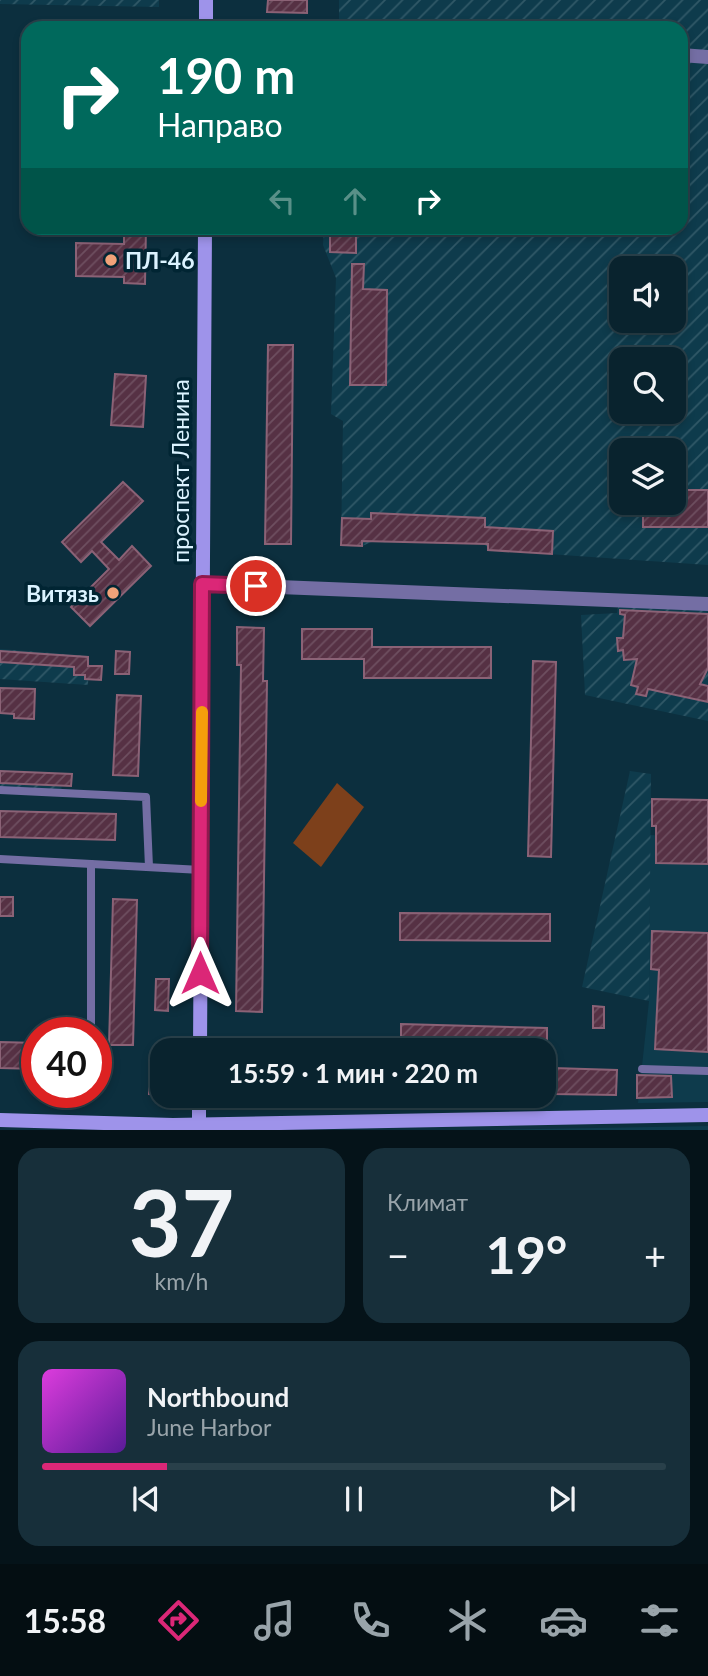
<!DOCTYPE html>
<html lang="ru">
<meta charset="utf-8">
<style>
body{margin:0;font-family:Lato,sans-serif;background:#172f3a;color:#f1f3f6;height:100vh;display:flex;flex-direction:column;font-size:26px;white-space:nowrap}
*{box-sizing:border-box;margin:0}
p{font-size:23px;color:#99a4aa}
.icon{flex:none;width:38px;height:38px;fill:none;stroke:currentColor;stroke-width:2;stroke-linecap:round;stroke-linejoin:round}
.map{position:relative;height:1130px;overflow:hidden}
.details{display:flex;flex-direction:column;gap:18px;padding:18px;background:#051319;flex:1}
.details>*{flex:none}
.top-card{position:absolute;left:21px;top:21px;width:667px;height:214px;border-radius:21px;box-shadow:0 4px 10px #0003,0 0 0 2px #29404a;background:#00695c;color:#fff;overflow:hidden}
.buttons{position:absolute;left:609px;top:256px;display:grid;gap:14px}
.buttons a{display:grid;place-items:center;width:77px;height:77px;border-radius:14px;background:#09232e;box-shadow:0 4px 10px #0003,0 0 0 2px #29404a;font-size:35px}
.speed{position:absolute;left:21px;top:1017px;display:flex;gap:14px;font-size:35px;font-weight:700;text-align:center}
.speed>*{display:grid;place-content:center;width:91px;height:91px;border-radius:50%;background:#09232e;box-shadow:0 4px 10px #0003,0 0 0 2px #29404a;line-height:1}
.speed .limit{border:10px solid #d22;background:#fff;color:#111}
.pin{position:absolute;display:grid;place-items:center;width:60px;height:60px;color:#fff;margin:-30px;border:4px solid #fff;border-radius:50%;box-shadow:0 2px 7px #0007}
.me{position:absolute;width:77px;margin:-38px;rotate:0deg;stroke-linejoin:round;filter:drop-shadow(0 0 5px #0008)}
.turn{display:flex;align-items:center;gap:24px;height:147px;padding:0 21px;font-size:32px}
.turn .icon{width:91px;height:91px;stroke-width:2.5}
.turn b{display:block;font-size:49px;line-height:60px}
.lanes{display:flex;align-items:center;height:66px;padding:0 21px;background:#0003;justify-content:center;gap:35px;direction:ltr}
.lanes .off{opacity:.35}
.big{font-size:52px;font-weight:700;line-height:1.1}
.details .tile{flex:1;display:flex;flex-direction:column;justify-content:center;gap:10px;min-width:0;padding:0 24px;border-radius:21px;background:#172f3a}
.details .dial{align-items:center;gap:0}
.dial b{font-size:91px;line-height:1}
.song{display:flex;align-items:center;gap:21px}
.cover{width:84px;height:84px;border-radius:10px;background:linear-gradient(135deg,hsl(300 70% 55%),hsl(270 70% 35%))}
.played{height:7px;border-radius:4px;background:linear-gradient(90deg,#db2777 20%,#29404a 20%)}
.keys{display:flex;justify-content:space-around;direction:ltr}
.heat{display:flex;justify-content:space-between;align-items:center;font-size:38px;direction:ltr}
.details .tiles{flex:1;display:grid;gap:18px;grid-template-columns:1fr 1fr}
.tile:last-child{grid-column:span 2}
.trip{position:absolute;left:150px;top:1038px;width:406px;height:70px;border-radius:21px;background:#09232e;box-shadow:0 4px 10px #0003,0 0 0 2px #29404a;font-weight:700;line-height:70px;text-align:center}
.tab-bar{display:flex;height:112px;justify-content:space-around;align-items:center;background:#040e12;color:#99a4aa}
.tab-bar .icon{width:49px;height:49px}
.tab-bar .active{color:#db2777}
.tab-bar b{font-size:32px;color:#f1f3f6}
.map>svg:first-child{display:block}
</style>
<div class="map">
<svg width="708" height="1130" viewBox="0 0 708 1130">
<defs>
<pattern id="industrial-furrows" width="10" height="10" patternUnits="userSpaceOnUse" patternTransform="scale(1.75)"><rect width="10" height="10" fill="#0e3b4c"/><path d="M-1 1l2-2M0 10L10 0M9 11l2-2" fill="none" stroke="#305867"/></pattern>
<pattern id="building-hatch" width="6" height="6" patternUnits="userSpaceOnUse" patternTransform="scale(1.75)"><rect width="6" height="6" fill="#563144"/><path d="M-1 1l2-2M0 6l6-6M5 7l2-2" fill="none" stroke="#6e4f60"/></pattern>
</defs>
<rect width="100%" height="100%" fill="#0c2f3e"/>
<g fill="#0e3b4c">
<polygon points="650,835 708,837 708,1102 638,1103 649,1001"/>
<polygon points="708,1126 708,1130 484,1130"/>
</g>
<g fill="url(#industrial-furrows)" fill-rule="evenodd">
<polygon points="0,0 159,0 159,7 0,4"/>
<path d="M 339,0 L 708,0 L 708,565 L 488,550 L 488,547 L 483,544 L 372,542 L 362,546 L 341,545 L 343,421 L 331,414 L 336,278 L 323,245 L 324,228 L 681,228 L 681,28 L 339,28 ZM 621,268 L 674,268 L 674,320 L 621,320 ZM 621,359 L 674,359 L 674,411 L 621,411 ZM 621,450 L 674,450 L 674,502 L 621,502 Z"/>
<polygon points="620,596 708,603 708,721 585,695 581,615 617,613"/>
<polygon points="0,649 89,656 88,685 0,679"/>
<polygon points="0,771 62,776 61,795 0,792"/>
<polygon points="630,771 651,774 649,1001 582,987"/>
</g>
<polygon fill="#7d401b" points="337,783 364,807 321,867 293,843"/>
<g fill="url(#building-hatch)" stroke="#8b6276" stroke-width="2">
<polygon points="268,0 307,0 307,13 267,12"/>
<polygon points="124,228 146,228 145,284 124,283 124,277 76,276 76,243 124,244"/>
<polygon points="330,228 356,228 356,253 330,252"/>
<polygon points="352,264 364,264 363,289 387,290 386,385 350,385"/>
<polygon points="268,345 293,345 291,544 265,544"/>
<polygon points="115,374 146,376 143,427 111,425"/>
<polygon points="123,482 143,501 101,542 119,560 132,546 151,566 90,626 71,607 109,569 92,551 81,562 62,542"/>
<polygon points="674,490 708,490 708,527 643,527 643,502 674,502"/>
<polygon points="371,513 485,518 485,527 553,531 552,554 488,550 488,544 362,541 362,546 341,545 342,518 371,519"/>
<polygon points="620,610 708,614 708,668 700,684 708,686 708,702 648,689 646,696 636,694 638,687 631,685 637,659 624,660 623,650 618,651 617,638 623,638 625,615 620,614"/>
<polygon points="237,627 264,628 263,681 267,681 262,1012 236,1011 241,665 237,665"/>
<polygon points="302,629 372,629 372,647 491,647 491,678 364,678 364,659 302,659"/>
<polygon points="0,651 88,657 88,666 102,666 101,680 85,679 85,675 74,675 74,667 0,662"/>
<polygon points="116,651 130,652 129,674 115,674"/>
<polygon points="533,661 556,662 551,857 528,856"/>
<polygon points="0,688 35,689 34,719 14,718 14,714 0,713"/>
<polygon points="117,695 141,696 138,776 113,775"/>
<polygon points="0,771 72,774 71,786 0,783"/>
<polygon points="652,799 708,800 708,864 656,863 656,826 652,826"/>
<polygon points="0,811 116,814 115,840 0,837"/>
<rect x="0" y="897" width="13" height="19"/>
<polygon points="113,899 137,900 133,1045 109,1045"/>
<polygon points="400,913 550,914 550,941 400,940"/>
<polygon points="652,931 708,933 708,1052 655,1049 659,970 651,969"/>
<polygon points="156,979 169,979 168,1011 155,1010"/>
<polygon points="593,1006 604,1007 604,1028 593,1028"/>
<polygon points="401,1024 547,1028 547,1050 401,1049"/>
<polygon points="0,1042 37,1043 37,1069 0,1068"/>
<polygon points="96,1044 109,1045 108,1071 96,1070"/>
<polygon points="553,1068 617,1070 616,1095 553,1094"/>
<polygon points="637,1075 671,1076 672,1097 637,1098"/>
<polygon points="149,1080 163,1080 163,1095 149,1094"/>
</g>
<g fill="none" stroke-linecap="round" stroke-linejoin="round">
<g stroke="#746ea4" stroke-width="8">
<polyline points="0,790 146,797 149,867"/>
<polyline points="0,859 201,870"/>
<polyline points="91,1032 91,864"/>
<polyline points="642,1069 708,1071"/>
</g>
<g stroke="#746ea4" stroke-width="14">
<polyline points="681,55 708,57"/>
<polyline points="202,584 708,604"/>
</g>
<g stroke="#9e93ea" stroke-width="14">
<polyline points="206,28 206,0"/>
<polyline points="200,1050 205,228"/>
<polyline points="199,1096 199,1130"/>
<polyline points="0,1120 173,1125 708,1115"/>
</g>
</g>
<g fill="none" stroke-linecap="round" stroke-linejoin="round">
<defs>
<polyline id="route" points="200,973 202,584 256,586"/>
</defs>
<use href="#route" stroke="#8e194d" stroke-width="18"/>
<use href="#route" stroke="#db2777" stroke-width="12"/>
<polyline stroke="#f59e0b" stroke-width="12" points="201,801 202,712"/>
</g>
<g fill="#f0a279" stroke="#012533" stroke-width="2.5">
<circle cx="111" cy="260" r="7"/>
<circle cx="113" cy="593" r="7"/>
</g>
<g text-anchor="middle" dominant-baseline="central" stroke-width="7" stroke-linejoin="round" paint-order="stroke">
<g font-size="23" font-weight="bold" fill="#dbf3ff" stroke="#012533" text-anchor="start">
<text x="125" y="260">ПЛ-46</text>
<text x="99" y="593" text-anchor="end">Витязь</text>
</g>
<g font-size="23" fill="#dbf3ff" stroke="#012533">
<text transform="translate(180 471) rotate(-90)">проспект Ленина</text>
</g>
</g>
</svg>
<div class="buttons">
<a><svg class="icon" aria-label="sound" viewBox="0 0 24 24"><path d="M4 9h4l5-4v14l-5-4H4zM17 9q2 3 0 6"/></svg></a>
<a><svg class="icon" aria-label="search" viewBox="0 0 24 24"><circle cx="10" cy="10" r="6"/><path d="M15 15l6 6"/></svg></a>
<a><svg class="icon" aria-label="layers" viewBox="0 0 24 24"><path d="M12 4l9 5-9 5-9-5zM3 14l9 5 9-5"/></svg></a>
</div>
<div class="speed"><div class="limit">40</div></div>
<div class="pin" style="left:256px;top:586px;background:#d93025"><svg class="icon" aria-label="arrive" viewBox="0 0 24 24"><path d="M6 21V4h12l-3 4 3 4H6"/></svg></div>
<svg class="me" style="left:200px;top:973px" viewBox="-20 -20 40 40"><path d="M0-17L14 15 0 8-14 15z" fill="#db2777" stroke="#fff" stroke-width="4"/></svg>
<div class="trip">15:59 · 1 мин · 220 m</div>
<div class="top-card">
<div class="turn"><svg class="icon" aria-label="right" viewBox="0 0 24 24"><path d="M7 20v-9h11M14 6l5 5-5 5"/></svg><div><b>190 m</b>Направо</div></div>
<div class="lanes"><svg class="icon off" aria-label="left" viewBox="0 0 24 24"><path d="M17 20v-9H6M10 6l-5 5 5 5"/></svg><svg class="icon off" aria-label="ahead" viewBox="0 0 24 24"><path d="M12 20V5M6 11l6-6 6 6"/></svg><svg class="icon" aria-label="right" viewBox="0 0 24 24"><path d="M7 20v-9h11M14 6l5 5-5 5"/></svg></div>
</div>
</div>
<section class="details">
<div class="tiles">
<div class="tile dial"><b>37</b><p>km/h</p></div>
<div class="tile"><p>Климат</p>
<div class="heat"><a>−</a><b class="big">19°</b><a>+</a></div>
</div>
<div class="tile">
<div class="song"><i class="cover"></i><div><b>Northbound</b><p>June Harbor</p></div></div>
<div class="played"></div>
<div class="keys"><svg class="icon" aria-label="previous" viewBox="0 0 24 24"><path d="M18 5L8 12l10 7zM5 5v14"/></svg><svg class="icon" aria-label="pause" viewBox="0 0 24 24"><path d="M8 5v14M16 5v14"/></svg><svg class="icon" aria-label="next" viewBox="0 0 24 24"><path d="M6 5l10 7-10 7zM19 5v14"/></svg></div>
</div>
</div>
</section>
<nav class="tab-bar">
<b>15:58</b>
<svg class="icon active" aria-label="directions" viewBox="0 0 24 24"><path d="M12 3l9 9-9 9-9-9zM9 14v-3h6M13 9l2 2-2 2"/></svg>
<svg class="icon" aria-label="music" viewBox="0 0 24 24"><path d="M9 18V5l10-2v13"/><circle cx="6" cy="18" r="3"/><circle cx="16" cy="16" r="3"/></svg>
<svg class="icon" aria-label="phone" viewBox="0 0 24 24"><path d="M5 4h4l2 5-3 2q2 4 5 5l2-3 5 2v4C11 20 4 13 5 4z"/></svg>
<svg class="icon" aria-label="climate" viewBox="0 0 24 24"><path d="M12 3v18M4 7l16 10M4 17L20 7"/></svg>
<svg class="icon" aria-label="car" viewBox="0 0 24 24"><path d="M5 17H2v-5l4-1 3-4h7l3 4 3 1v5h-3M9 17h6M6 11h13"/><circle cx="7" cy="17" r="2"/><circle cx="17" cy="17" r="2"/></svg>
<svg class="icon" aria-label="filters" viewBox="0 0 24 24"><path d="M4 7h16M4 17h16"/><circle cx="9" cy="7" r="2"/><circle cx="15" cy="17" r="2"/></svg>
</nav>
